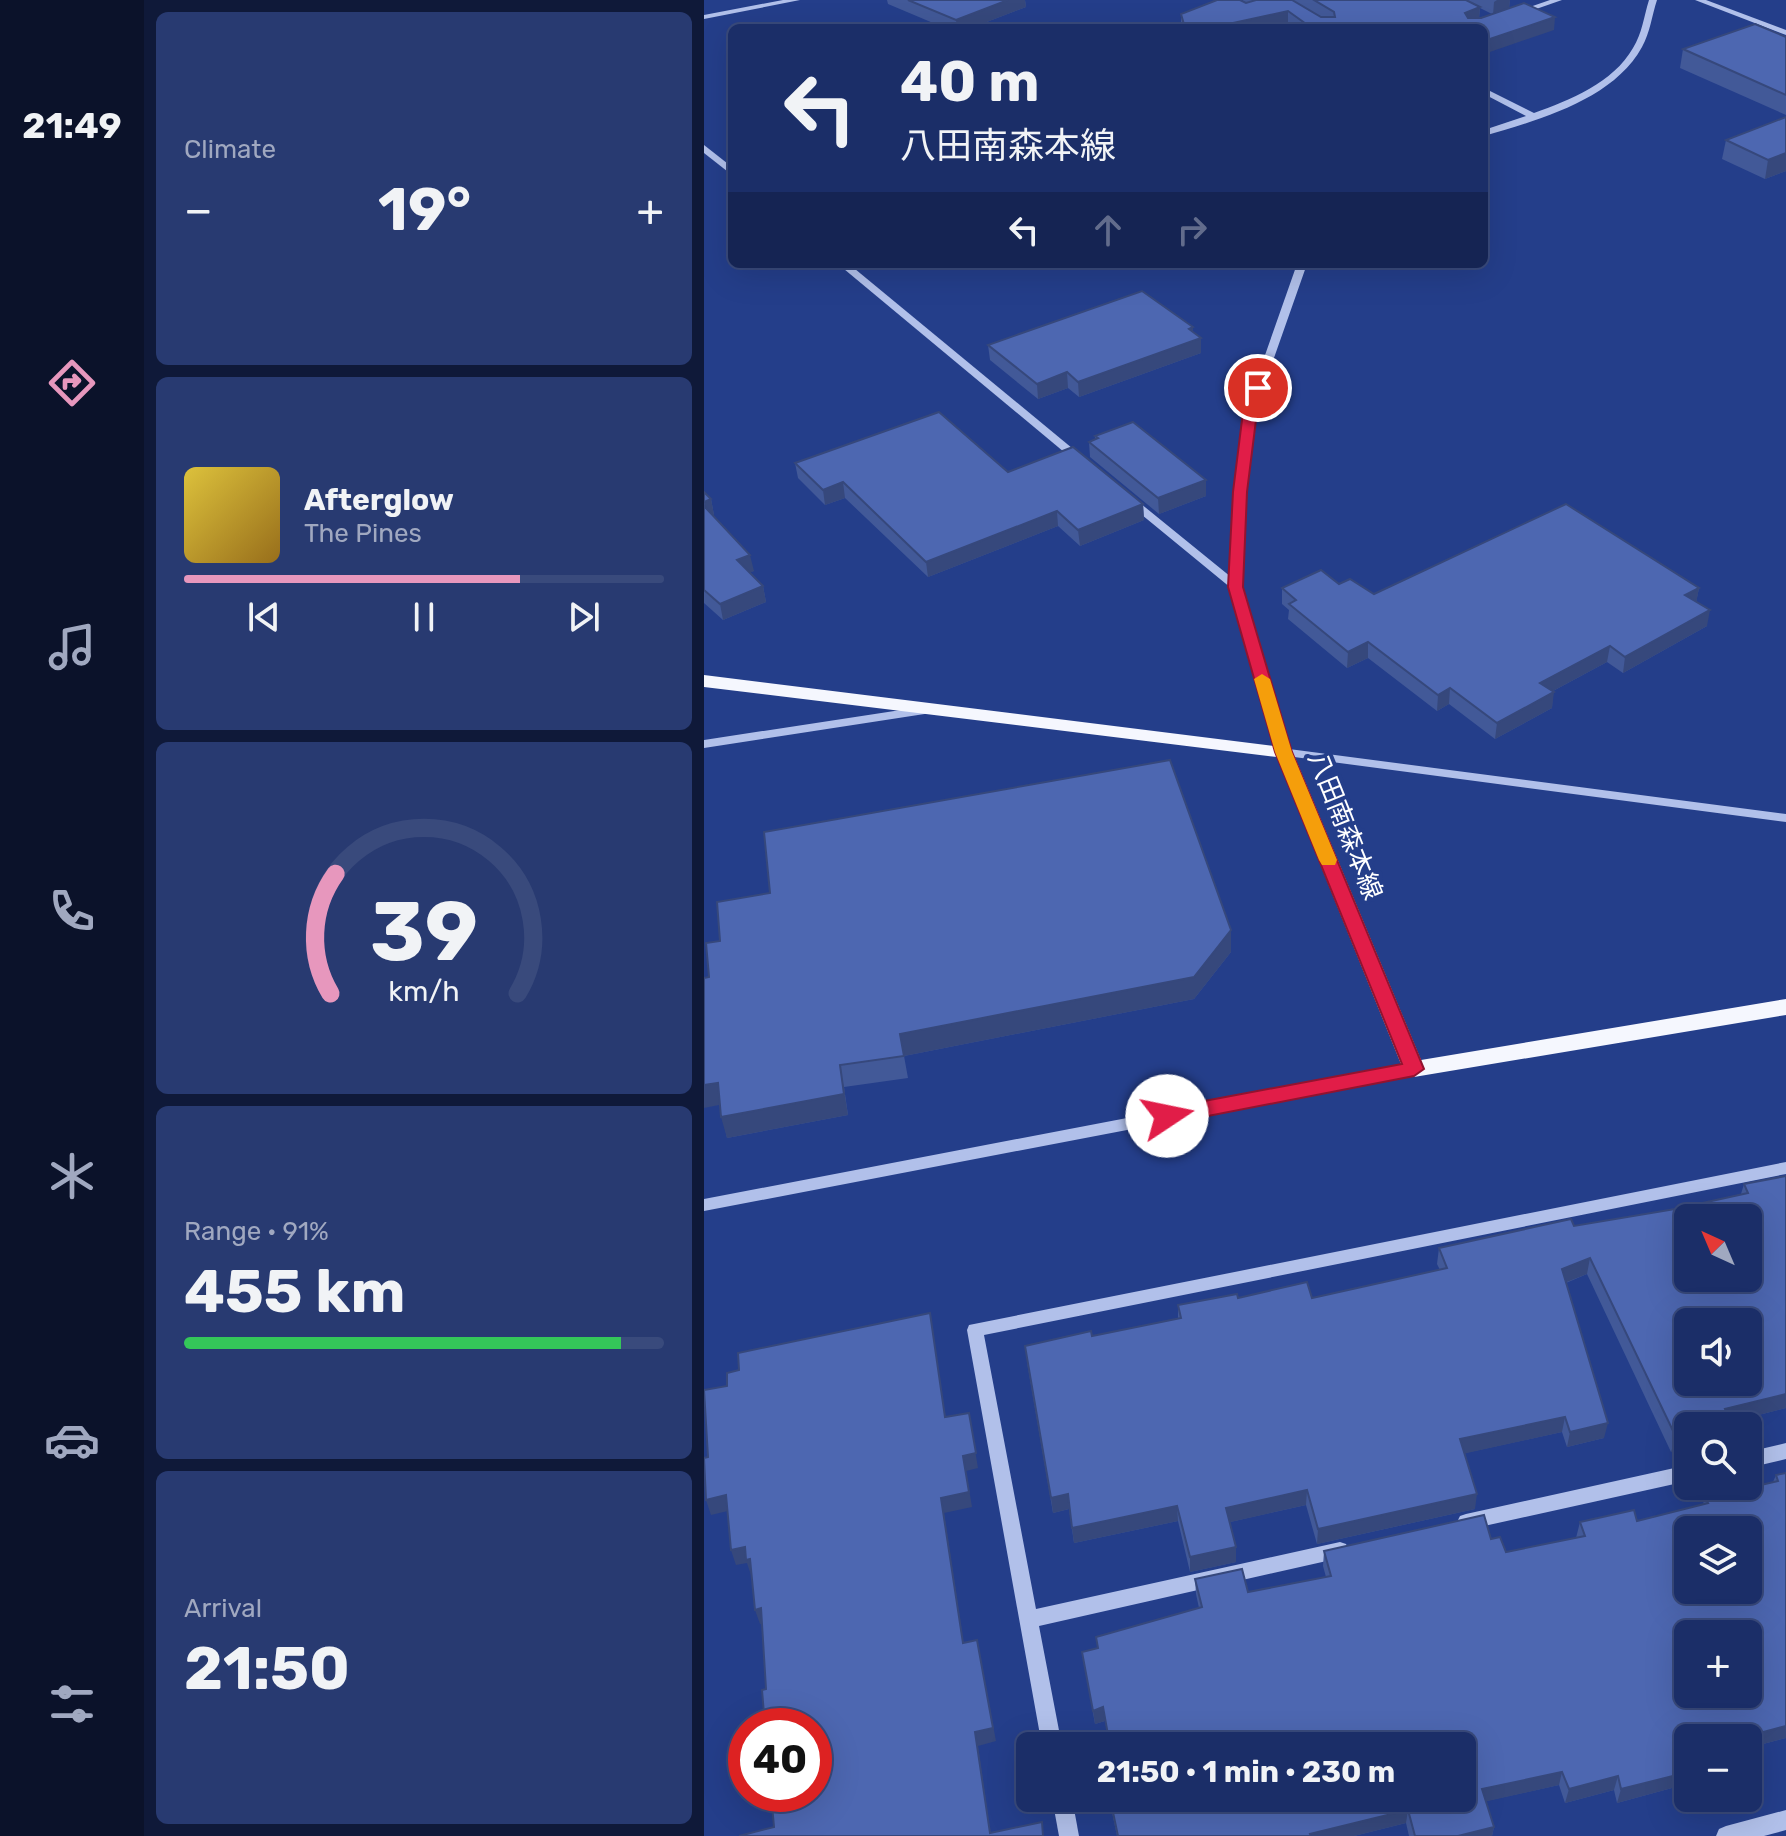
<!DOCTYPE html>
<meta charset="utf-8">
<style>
body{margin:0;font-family:Rubik,"Noto Sans JP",sans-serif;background:#283a71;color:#f1f3f6;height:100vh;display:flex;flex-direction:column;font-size:30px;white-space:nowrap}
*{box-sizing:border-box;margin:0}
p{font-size:26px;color:#a0a8c0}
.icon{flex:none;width:44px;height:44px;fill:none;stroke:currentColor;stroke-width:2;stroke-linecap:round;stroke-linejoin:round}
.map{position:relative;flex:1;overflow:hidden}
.panel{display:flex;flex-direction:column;gap:12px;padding:12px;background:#0f1939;width:560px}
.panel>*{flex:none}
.guide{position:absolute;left:24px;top:24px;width:760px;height:244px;border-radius:12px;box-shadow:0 8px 32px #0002,0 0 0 2px #394a7c;background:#1b2e68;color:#f1f3f6;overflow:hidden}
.needle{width:52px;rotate:316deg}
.buttons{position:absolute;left:970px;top:1204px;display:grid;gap:16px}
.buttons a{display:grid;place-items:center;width:88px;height:88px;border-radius:12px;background:#1b2e68;box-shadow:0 8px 32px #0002,0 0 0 2px #394a7c;font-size:40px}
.speed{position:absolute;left:24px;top:1708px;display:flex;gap:16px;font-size:40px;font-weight:700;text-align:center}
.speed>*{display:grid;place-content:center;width:104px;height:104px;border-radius:50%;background:#1b2e68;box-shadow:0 8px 32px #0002,0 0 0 2px #394a7c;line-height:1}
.speed .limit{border:12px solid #d22;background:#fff;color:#111}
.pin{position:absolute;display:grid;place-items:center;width:68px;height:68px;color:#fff;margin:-34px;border:4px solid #fff;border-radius:50%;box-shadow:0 2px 8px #0007}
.me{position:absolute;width:88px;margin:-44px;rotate:79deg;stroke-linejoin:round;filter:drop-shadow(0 0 6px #0008)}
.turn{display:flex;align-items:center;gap:28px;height:168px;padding:0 40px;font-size:36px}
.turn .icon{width:104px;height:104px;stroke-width:2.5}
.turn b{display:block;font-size:56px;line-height:68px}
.lanes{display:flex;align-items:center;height:76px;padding:0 40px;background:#0003;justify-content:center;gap:40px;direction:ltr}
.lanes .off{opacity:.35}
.big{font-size:60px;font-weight:700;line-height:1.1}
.panel .card{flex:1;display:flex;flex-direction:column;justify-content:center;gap:12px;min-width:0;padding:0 28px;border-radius:12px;background:#283a71}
.panel .dial{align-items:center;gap:0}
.dial svg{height:208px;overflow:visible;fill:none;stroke:#394a7c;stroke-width:7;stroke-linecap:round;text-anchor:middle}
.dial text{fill:#f1f3f6;stroke:none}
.song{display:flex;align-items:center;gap:24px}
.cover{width:96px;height:96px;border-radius:12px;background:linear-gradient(135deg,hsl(50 70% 55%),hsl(40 70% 35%))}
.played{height:8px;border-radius:4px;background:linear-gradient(90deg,#e797bd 70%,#394a7c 70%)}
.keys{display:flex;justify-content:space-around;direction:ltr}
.heat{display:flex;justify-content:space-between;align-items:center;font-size:44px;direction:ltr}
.charge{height:12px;border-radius:6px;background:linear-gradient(90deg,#34c759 91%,#394a7c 0)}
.trip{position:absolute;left:312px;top:1732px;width:460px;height:80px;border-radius:12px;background:#1b2e68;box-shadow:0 8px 32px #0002,0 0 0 2px #394a7c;font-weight:700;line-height:80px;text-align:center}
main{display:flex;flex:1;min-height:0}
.menu{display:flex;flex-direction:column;width:144px;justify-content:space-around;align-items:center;background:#0b122a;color:#a0a8c0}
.menu .icon{width:56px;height:56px}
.menu .selected{color:#e797bd}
.menu b{font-size:36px;color:#f1f3f6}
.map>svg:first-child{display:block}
</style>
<main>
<nav class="menu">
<b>21:49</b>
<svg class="icon selected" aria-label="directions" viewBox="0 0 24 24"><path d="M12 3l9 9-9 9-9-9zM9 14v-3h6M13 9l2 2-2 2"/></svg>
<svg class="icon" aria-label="music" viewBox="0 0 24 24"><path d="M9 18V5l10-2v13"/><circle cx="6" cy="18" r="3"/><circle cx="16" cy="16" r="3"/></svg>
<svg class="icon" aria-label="phone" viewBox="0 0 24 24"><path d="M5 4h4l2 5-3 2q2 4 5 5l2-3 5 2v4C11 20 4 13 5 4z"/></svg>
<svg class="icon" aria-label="climate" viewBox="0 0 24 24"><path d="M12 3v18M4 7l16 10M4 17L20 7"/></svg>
<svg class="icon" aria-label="car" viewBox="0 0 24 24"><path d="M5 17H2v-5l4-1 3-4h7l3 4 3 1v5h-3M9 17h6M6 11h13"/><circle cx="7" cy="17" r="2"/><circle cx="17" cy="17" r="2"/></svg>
<svg class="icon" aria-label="filters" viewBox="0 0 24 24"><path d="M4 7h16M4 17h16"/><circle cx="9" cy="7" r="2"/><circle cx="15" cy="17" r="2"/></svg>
</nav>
<section class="panel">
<div class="card"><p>Climate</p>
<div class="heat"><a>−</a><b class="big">19°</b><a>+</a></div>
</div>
<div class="card">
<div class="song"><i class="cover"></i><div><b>Afterglow</b><p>The Pines</p></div></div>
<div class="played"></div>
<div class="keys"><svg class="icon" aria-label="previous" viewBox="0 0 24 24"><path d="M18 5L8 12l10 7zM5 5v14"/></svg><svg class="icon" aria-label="pause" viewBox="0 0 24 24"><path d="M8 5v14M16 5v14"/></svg><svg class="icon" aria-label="next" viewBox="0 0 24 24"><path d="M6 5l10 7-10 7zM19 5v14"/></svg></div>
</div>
<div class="card dial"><svg viewBox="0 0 100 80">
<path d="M14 69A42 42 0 1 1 86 69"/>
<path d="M14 69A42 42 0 0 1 16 23" stroke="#e797bd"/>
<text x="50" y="56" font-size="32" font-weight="700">39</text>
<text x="50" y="72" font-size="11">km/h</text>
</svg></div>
<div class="card"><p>Range · 91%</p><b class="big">455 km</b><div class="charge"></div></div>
<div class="card"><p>Arrival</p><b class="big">21:50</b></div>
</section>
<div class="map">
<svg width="1082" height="1836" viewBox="0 0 1082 1836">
<rect width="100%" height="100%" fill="#243e8a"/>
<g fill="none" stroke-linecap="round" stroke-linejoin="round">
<g fill="#b1c0ea" fill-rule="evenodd">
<polygon points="79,0 96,0 0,19 0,15"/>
<polygon points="846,0 858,0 815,15 808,13"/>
<path d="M 945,0 L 953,0 C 948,15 946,33 938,47 C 909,100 834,120 780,136 L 780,130 L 822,116 L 780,94 L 780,88 L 830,113 C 866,100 909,83 929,48 C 938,34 940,16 945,0 Z"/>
<polygon points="991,0 1002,0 1082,30 1082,35"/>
<polygon points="0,145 28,167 28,175 0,153"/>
<polygon points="134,264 145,264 380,458 380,462 372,462"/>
<polygon points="593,264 603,264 551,412 542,492 538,587 585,749 1082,814 1082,822 575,755 527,588 421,501 423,499 431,499 527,577 530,492 541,412"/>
<polygon points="223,706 229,710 227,713 0,748 0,740"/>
<polygon points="710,1063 715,1065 718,1069 715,1073 710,1075 0,1211 0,1199"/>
<polygon points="1082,1162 1082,1174 280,1335 332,1609 636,1542 642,1544 645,1550 642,1556 636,1558 335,1626 358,1746 338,1746 263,1330 265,1325"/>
<polygon points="1082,1443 1082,1459 1044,1468 1044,1452"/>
<polygon points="984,1465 984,1481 762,1530 756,1528 753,1522 756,1516 762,1514"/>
<polygon points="348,1798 368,1798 375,1836 355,1836"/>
<polygon points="1082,1810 1082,1830 1060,1836 1012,1836 1015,1829 1022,1826"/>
</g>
<polygon fill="#f5f7fe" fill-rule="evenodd" points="0,675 587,748 717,1060 1082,999 1082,1015 710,1077 702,1075 699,1069 573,757 0,687"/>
</g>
<g fill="#425998" fill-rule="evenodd">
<polygon points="183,0 321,0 322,7 267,28 241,28 184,4"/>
<path d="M 539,0 L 806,0 L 805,8 L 850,30 L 780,28 L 589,28 L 584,24 L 567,28 L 477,28 L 477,14 L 539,2 ZM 776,8 L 788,14 L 775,18 Z"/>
<polygon points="1082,37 1082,115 976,68 979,49"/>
<polygon points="1082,117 1082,171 1061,179 1018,159 1022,140"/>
<polygon points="489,333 497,353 375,397 364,388 334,399 286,360 284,345"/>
<polygon points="391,436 502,496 455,514 386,457 385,442 391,439"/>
<polygon points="91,463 304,472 439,504 440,520 376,546 354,526 224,577 141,498 121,505 94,478"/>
<polygon points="0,492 7,499 10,515 9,515 50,571 46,572 59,586 62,602 19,620 0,603"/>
<polygon points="635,584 670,594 995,588 992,602 1003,626 919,673 903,662 849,691 848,708 791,739 745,704 733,711 664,658 643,668 584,619 585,610 578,604 578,588"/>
<polygon points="527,952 490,999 200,1056 204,1078 140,1087 144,1115 23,1138 16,1105 0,978"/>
<polygon points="1082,1176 1082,1408 1027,1422 1027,1426 984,1426 984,1448 967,1452 883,1274 862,1283 900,1438 863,1447 858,1432 761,1453 771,1509 613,1544 602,1505 526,1522 532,1547 532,1562 486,1572 474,1521 370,1543 365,1509 349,1513 323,1362 388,1336 474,1319 474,1305 534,1298 608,1298 736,1270 733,1264 735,1248 971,1209 1037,1194 1040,1184"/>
<polygon points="1082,1473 1082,1738 1044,1748 1044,1738 984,1738 984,1798 998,1798 974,1804 968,1788 913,1803 910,1790 861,1803 855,1785 782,1801 790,1827 788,1836 705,1836 702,1823 650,1836 413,1836 405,1798 758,1798 758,1746 406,1746 401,1721 391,1724 378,1652 393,1649 495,1608 492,1594 491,1579 544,1592 622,1577 619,1566 620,1551 787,1539 802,1552 872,1538 876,1522 933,1521 999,1504 1001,1498 1069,1482 1072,1475"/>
</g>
<g fill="#36487c">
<polygon points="304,0 321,0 322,7 267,28 253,28 252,20"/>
<polygon points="793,0 806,0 805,10 789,15 790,2"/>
<polygon points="776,7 775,20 760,26 761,13"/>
<polygon points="584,11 584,24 567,28 506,28"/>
<polygon points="851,17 850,30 780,54 780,41"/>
<polygon points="1082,153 1082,171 1061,179 1064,160"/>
<polygon points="489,327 489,341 497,338 497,353 375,397 374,382"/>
<polygon points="363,372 364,388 334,399 333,384"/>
<polygon points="502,480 502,496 455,514 454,498"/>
<polygon points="139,482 141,498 121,505 119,490"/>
<polygon points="7,499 10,515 1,518 0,502"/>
<polygon points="439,504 440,520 376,546 374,530"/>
<polygon points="353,511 354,526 224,577 222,562"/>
<polygon points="46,555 50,571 37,576 33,560"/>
<polygon points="59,586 62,602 19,620 16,604"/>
<polygon points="995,588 992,604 981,595"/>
<polygon points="1006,610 1003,626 919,673 921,657"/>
<polygon points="664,642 664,658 643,668 644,652"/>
<polygon points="906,646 903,662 834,699 836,683"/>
<polygon points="746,688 745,704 733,711 734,695"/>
<polygon points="850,692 848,708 791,739 793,723"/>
<polygon points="527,930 527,952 490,999 200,1056 204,1078 196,1034"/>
<polygon points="136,1065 144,1115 23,1138 17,1117"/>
<polygon points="14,1083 20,1104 0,1108 0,1085"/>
<polygon points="886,1258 883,1274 855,1285 858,1269"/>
<polygon points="1082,1394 1082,1408 1016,1425 1021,1409"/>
<polygon points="265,1413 274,1468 262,1471 268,1507 240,1513 262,1658 237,1498 259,1456"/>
<polygon points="861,1417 858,1432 754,1455 756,1439"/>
<polygon points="904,1423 900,1438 863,1447 866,1432"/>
<polygon points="984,1434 984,1448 967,1452 972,1437"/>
<polygon points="603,1490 602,1505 522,1523 522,1508"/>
<polygon points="364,1494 365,1509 349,1513 347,1498"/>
<polygon points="773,1494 771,1509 613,1544 614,1529"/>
<polygon points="22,1495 28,1510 7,1515 2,1500"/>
<polygon points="473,1506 474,1521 370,1543 368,1528"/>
<polygon points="41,1547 46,1559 47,1575 43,1563 32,1565 27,1550"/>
<polygon points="532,1547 532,1562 486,1572 486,1557"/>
<polygon points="57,1608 62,1623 56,1624 51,1610"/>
<polygon points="273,1640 292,1741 274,1746 287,1836 271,1732"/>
<polygon points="399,1707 401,1721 391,1724 389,1711"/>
<polygon points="1082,1726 1082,1738 1044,1748 1044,1738 1037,1738"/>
<polygon points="858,1772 855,1785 775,1803 778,1789"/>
<polygon points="973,1775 968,1788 913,1803 917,1789"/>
<polygon points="914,1776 910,1790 861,1803 865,1789"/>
<polygon points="984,1790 984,1798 998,1798 974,1804 979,1791"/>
<polygon points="704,1810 702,1823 650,1836 606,1836 606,1834"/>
<polygon points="790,1827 788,1836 754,1836"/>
</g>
<g fill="#4d67b1" stroke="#36487c" stroke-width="2" fill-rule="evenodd">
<polygon points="204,0 304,0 252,20"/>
<polygon points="513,0 536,0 542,3 552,0 588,0 617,17 631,17 630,12 610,0 762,0 776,7 761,13 764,18 777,18 820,3 851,17 780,41 780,28 620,28 614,25 605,26 584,11 506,28 481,28 477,14"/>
<polygon points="1051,24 1082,37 1082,95 979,49"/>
<polygon points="1082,117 1082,153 1064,160 1022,140"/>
<polygon points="438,291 489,327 485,329 497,338 374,382 363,372 333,384 284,345"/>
<polygon points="235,412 304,472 369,447 439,504 374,530 353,511 222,562 139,482 119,490 91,463"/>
<polygon points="429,422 502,480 454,498 385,442 394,438 391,436"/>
<polygon points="0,492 7,499 0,502"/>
<polygon points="862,504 995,588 981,595 1006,610 921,657 906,646 836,683 850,692 793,723 746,688 734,695 664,642 644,652 585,604 592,600 578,588 617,570 635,584 646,579 670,594"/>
<polygon points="0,506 46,555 33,560 59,586 16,604 0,590"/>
<polygon points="466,760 527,930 490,977 196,1034 200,1056 136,1065 140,1094 17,1117 14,1083 0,1085 0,978 5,977 2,943 16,941 13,902 66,893 60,832"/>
<path d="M 1082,1176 L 1082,1394 L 1021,1409 L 1028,1424 L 1019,1426 L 984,1426 L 984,1434 L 972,1437 L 886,1258 L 858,1269 L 904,1423 L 866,1432 L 861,1417 L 756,1439 L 773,1494 L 614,1529 L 603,1490 L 522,1508 L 532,1547 L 486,1557 L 473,1506 L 368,1528 L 364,1494 L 347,1498 L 321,1346 L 387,1331 L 388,1336 L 477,1318 L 474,1305 L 533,1294 L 534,1298 L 603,1282 L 608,1298 L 743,1268 L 735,1248 L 867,1219 L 870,1226 L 971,1209 L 1044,1193 L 1040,1184 ZM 984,1218 L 1044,1218 L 1044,1278 L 984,1278 ZM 984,1322 L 1044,1322 L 1044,1382 L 984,1382 Z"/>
<polygon points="226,1313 241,1417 265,1413 272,1453 259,1456 265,1492 237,1498 259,1643 273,1640 289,1728 271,1732 286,1833 338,1822 339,1836 35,1836 70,1827 67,1794 110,1794 110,1726 61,1726 58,1690 62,1689 57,1608 51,1610 46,1559 42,1560 41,1547 27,1550 22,1495 2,1500 0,1458 4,1457 0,1390 23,1386 23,1373 35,1370 34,1353"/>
<path d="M 1082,1473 L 1082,1726 L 1037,1738 L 984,1738 L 984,1790 L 979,1791 L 973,1775 L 917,1789 L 914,1776 L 865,1789 L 858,1772 L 778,1789 L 790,1827 L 754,1836 L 711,1836 L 704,1810 L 606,1834 L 607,1836 L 414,1836 L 406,1798 L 758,1798 L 758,1746 L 406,1746 L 399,1707 L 389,1711 L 378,1652 L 394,1648 L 392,1637 L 498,1607 L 491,1579 L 538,1569 L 544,1592 L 627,1576 L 620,1551 L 780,1515 L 787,1539 L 796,1537 L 802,1552 L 881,1536 L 876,1522 L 930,1510 L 933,1521 L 1004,1503 L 1001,1498 L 1074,1481 L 1072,1475 ZM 984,1530 L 1044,1530 L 1044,1590 L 984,1590 ZM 984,1634 L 1044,1634 L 1044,1694 L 984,1694 Z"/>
</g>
<polygon fill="#e11d48" stroke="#92132f" stroke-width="2" points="554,384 561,388 553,412 543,492 539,587 588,752 720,1069 710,1076 463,1124 453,1116 463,1108 698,1064 571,752 524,587 529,492 539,412 547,388"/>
<polygon fill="#f59e0b" points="558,674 566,679 588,752 633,860 631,865 618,865 615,860 571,752 550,679"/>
<g text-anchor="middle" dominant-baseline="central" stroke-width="8" stroke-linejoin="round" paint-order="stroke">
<g font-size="26" fill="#fff" stroke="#243e8a">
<text transform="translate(641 826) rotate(68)">八田南森本線</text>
</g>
</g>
</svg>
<div class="buttons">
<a><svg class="needle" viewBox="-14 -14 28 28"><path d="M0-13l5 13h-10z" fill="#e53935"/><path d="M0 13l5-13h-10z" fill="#a0a8c0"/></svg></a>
<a><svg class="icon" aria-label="sound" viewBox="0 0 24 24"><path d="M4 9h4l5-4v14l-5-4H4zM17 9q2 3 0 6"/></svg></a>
<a><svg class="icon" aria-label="search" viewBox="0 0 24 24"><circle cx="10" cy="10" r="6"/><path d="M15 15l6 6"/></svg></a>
<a><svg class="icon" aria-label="layers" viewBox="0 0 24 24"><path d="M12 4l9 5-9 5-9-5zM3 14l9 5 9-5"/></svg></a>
<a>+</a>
<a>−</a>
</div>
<div class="speed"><div class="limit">40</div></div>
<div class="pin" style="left:554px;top:388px;background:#d93025"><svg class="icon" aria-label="arrive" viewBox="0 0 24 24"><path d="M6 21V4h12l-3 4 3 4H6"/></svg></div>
<svg class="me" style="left:463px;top:1116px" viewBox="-20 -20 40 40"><circle r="19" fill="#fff"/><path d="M0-13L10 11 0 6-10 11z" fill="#e11d48"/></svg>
<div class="trip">21:50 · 1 min · 230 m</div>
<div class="guide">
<div class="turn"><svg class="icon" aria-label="left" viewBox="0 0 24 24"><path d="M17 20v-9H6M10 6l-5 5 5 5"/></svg><div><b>40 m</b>八田南森本線</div></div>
<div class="lanes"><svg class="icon" aria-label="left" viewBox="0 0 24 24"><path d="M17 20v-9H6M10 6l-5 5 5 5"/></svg><svg class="icon off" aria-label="ahead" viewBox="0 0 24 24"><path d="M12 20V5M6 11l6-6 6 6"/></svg><svg class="icon off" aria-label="right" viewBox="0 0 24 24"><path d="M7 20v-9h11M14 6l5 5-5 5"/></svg></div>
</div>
</div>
</main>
